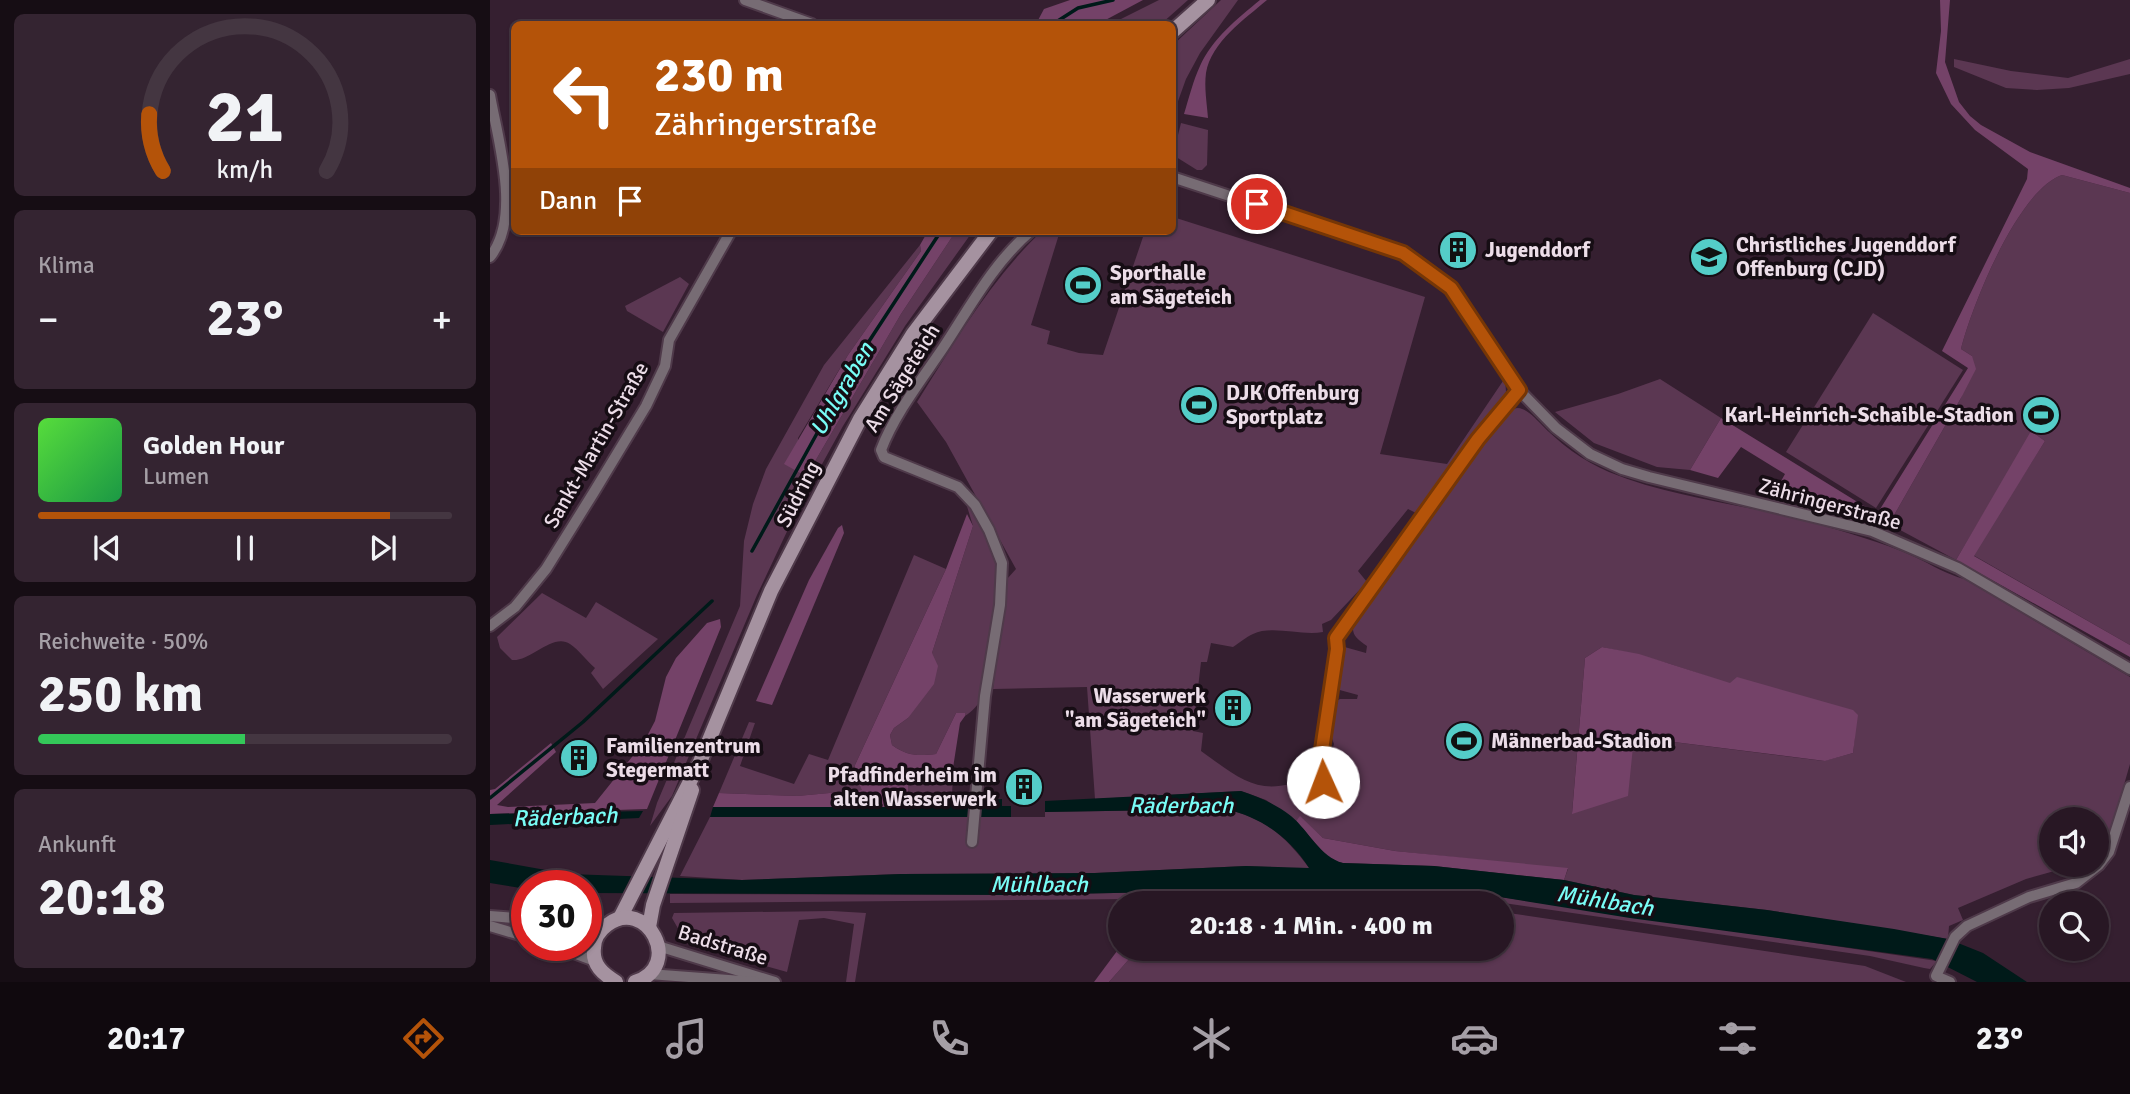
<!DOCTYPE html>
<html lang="de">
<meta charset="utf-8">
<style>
body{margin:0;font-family:Signika,sans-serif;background:#342431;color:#f1f3f6;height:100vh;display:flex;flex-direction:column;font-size:26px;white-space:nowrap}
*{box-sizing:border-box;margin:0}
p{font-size:23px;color:#a59fa6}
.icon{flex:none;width:38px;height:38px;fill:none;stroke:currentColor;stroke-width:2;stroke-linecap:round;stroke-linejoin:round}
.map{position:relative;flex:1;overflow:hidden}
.sheet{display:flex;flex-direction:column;gap:14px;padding:14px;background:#160d14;width:490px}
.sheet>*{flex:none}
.hud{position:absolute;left:21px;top:21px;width:665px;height:214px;border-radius:10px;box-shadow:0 2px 5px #0004,0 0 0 2px #443641;background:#b45309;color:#fff;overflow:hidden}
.tools{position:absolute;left:1549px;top:807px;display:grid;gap:14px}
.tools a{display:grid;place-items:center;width:70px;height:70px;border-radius:50%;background:#281724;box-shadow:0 2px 5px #0004,0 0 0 2px #443641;font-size:35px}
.speed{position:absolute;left:21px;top:870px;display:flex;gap:14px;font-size:35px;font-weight:700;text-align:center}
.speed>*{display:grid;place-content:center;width:91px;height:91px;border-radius:50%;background:#281724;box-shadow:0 2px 5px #0004,0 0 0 2px #443641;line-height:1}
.speed .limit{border:10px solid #d22;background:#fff;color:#111}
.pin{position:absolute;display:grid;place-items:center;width:60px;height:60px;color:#fff;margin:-30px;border:4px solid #fff;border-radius:50%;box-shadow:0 2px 7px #0007}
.me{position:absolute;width:77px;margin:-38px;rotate:358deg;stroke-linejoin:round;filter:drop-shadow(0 0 5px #0008)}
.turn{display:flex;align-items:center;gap:24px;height:147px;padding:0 28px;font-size:32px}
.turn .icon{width:91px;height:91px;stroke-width:2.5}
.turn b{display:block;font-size:49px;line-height:60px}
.then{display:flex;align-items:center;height:66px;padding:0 28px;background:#0003;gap:14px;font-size:26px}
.big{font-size:52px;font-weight:800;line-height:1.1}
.sheet .widget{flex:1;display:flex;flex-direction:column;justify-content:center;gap:10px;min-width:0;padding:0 24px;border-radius:10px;background:#342431}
.sheet .dial{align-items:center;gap:0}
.dial svg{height:182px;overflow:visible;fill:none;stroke:#443641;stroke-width:7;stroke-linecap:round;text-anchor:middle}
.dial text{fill:#f1f3f6;stroke:none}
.song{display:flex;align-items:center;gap:21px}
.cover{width:84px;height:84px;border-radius:10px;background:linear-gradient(135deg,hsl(110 70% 55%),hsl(140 70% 35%))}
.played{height:7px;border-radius:4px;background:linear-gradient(90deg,#b45309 85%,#443641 85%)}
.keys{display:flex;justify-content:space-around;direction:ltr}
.heat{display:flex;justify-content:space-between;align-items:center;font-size:38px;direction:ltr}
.charge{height:10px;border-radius:5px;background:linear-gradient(90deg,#34c759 50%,#443641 0)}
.trip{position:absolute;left:618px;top:891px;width:406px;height:70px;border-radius:35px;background:#281724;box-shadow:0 2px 5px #0004,0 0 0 2px #443641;font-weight:800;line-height:70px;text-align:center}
.menu{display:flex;height:112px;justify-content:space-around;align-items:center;background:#10090e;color:#a59fa6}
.menu .icon{width:49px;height:49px}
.menu .active{color:#b45309}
.menu b{font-size:32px;color:#f1f3f6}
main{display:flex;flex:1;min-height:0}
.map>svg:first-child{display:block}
</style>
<main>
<section class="sheet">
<div class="widget dial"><svg viewBox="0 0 100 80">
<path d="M14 69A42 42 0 1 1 86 69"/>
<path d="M14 69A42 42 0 0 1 8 44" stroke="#b45309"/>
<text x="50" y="56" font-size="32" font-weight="700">21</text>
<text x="50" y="72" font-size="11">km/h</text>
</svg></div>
<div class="widget"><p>Klima</p>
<div class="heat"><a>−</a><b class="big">23°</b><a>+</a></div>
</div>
<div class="widget">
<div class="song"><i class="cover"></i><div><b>Golden Hour</b><p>Lumen</p></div></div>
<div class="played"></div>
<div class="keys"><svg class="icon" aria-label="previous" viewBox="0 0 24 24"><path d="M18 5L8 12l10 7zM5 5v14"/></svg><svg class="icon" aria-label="pause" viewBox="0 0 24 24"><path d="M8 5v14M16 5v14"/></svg><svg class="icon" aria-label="next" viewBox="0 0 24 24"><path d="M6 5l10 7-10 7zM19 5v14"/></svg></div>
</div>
<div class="widget"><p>Reichweite · 50%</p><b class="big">250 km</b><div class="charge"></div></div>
<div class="widget"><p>Ankunft</p><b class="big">20:18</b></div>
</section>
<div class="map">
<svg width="1640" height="982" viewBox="0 0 1640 982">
<rect width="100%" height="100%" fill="#351f30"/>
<g fill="#5b3752" fill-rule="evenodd">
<polygon points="669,0 698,0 671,24 621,24"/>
<polygon points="731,0 748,0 710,53 696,79 687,104 683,99 683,45"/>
<polygon points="1464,59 1521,71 1578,78 1640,59 1640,74 1579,88 1547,90 1516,88 1464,67"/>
<polygon points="691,123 718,130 717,165 712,170 707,170 683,155"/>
<path d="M 1572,175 L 1640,193 L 1640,645 L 1483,555 L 1555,441 L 1542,432 L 1466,560 L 1399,524 L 1471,398 L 1482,356 L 1471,349 C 1482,305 1528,190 1572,175 Z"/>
<path d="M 683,217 L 935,297 L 890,454 L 957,464 L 1015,378 L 1016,392 L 928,514 L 918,509 L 868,571 L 877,582 L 841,620 L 832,624 L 833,632 C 811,636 782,625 763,634 C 756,637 749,643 743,647 L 721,643 L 717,662 L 711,662 L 703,731 L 713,733 L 711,751 C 753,781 771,799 822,776 L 827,782 L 830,800 L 835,803 C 844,801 851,792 853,783 L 838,776 L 836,771 L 844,744 L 838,727 L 843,703 L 850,699 L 867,699 L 868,695 L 846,689 L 844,686 L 851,646 L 876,653 L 877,646 C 864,637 860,633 865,617 L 991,444 C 998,435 1016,408 1028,408 C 1037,409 1044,417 1050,423 C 1069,443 1093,461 1119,472 C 1182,498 1254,504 1320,522 C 1355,532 1392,542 1425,557 C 1442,565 1456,574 1474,579 L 1640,677 L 1640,764 L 1620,833 L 1607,861 L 1606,819 L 1561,819 L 1561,864 L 1586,865 L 1536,879 L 1468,908 L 1473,920 L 1459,926 L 1458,939 L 1277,910 L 1144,895 L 1074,880 L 1078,869 L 905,851 L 833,838 L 810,817 L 806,821 L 776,800 L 751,791 L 605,799 L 597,687 L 503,689 L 517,579 L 526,569 L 456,442 L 427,402 C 465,342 500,280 552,231 L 570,231 L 541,325 L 560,331 L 557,344 L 589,353 L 613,355 L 655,231 L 682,231 ZM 1112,647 C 1200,664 1282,701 1365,735 L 1363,753 L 1334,761 L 1144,737 L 1082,813 L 1095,658 Z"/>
<polygon points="466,231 483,231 415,326 353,426 309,506 267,595 182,796 160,826 167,803 250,606 254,541 263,504 276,469 334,365 430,245 431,251 358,355 308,438 312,474 320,470 411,314"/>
<polygon points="190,277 199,284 173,332 137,311 135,306"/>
<polygon points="1383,313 1473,370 1386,508 1296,452"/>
<polygon points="1170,379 1231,418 1200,470 1167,467 1104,443 1065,412 1128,394"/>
<path d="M 476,503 C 492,518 502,544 507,566 C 509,578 498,685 493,696 C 489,704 482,712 475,716 L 474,713 L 466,713 L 446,754 C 428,756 417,756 402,745 L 400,735 L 404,728 L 418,718 L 442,653 L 483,526 Z"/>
<polygon points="424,555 456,569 365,765 364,773 373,790 307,796 229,793 259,722 265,723 250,766 304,784 319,754 338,760"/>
<path d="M 52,593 L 96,618 L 106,602 L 168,639 L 113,689 L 101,673 L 105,668 C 97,661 89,650 80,644 C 63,632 40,662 22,660 L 10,648 L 7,637 Z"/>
<polygon points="418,768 463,768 462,798 418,797"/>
<path d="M 735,809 C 776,818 795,836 820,869 L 756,866 L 605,873 L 411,874 L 252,880 L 190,876 L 220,817 L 555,817 L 555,812 Z"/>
<polygon points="822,889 959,892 1010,897 1447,961 1440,969 1434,968 1380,956 965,896 180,903 180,894 525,895"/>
<polygon points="342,911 376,913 365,982 356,982 364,924 334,918 309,920 297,972 197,944 182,918 184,913"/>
<polygon points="1012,912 1375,966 1416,982 619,982 648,949 1012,948"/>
</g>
<g fill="#744268">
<polygon points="580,0 653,0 608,24 546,24 554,9"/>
<path d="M 770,0 L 777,0 C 755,19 721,42 716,73 C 714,87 717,104 718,118 L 694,114 C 699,98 703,81 710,66 C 722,39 747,19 770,0 Z"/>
<path d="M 1450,0 L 1460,0 L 1455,62 L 1469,102 L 1480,116 L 1491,125 L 1540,152 L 1640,188 L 1640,193 L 1572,175 C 1528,190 1482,305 1471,349 L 1482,356 L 1486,369 L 1471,398 L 1399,524 L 1289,496 L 1286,490 L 1295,474 L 1251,447 L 1228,478 L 1200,470 L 1231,418 L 1387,514 L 1478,368 L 1452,351 L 1537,179 L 1538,169 L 1485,130 L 1461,104 L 1446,73 L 1451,31 Z"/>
<polygon points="438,231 466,231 411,314 320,470 312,474 294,464 358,355 431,251 430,245"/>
<polygon points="1541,431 1555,441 1484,556 1640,645 1640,657 1466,560"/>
<path d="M 477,514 L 483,526 L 442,653 L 448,666 L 444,684 L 418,718 L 404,728 L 400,735 L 402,745 C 417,756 428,756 446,754 L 466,713 L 475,713 L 475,716 L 470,723 L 463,768 L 418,768 L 418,797 L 478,796 L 478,801 L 404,807 L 223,807 L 229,793 L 307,796 L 372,790 L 364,773 L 365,765 L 456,569 Z"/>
<polygon points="352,525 354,533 282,705 266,701 319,580 348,528"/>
<polygon points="230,619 231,627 157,809 0,814 0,790 5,789 61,743 66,752 7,805 18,807 105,803 154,742 165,721 176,677 186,658 217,623"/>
<polygon points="1112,647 1149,654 1240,683 1247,677 1363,710 1368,715 1363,753 1335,761 1144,737 1138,796 1082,814 1095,658"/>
<polygon points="810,816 833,838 905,851 1078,868 1074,880 944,866 853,863 840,860 806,821"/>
<polygon points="630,947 648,949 619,982 604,982"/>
</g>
<g fill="#001a19">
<path d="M 751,791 C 769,797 786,804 801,816 C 819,831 830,857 853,863 L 944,866 L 1074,880 L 1144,895 L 1277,910 L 1404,929 L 1458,939 L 1493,953 L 1537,982 L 1487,982 L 1442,959 L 1140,918 L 1010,897 L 959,892 L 822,889 L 525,895 L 96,893 L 96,886 L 37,886 L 37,889 L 0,883 L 0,860 L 78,874 L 252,880 L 411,874 L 605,873 L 756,866 L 819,868 C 799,837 771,817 735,809 L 555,812 L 555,801 Z"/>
<polygon points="512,799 512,806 521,806 521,817 220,817 223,807 404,807"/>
<polygon points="153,811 149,818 0,825 0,814"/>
</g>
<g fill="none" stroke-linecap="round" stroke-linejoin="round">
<g stroke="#001a19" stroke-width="3.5">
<polyline points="563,24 588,8 623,0"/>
<polyline points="262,551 372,352 451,231"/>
<polyline points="0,798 93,722 222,601"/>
</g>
<defs>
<g id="street">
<polyline points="255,0 322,24"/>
<path d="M 0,95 C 8,141 32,217 0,257"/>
<polyline points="682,177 913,253 961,288 1029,390 1066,428 1100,454 1132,469 1159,477 1382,531 1468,568 1640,669"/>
<polyline points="0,626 25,607 56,569 104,492 156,406 175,366 179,340 241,231"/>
<polyline points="836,798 830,763 847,649 846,638 988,439 1029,390"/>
<path d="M 482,842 L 495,696 L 510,605 L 512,563 L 499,530 L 485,505 L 468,487 L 394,457 L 391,450 C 404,415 432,379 453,348 C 480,307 504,262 541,231"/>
<polyline points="0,916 37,919"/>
<polyline points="0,926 37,937"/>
<polyline points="96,926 112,929"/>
<polyline points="62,945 105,961"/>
<polyline points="168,946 285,982"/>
<polyline points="159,974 265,982"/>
<polyline points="1460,982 1446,976 1465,937 1477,926 1539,897 1586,883 1609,865 1619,852 1640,787"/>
</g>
<g id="secondary">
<polyline points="682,32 718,0"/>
<polyline points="130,918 210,762 281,591 370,419 423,334 501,231"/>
<polyline points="159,927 163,905 202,790"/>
<path d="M 126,982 C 113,974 102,965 104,948 C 104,939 109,931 117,925 C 156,895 195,966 145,982"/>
</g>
</defs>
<use href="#street" stroke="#4f3a4a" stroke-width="14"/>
<use href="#secondary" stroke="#4f3a4a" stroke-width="18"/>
<use href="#street" stroke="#776c74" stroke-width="10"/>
<use href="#secondary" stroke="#a592a0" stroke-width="14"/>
</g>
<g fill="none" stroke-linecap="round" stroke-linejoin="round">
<defs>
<polyline id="route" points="767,204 913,253 961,288 1029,390 988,439 846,638 847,649 830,763 833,782"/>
</defs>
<use href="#route" stroke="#753606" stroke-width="18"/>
<use href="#route" stroke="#b45309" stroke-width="12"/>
</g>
<defs>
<symbol id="building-disc" viewBox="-11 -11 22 22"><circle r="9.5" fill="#54cdc8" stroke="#160d14"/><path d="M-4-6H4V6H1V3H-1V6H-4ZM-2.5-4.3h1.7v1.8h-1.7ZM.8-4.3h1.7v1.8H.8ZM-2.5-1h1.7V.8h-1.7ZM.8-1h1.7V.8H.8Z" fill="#111"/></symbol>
<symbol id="university-disc" viewBox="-11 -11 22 22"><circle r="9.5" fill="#54cdc8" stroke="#160d14"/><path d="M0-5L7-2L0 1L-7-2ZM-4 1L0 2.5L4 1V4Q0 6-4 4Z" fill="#111"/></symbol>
<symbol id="stadium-disc" viewBox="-11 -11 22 22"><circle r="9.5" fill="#54cdc8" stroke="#160d14"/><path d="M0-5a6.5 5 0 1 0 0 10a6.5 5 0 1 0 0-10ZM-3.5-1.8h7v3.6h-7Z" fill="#111"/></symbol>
</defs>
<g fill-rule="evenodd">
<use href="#building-disc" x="946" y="228" width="44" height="44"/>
<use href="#university-disc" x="1197" y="235" width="44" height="44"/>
<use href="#stadium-disc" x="571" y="263" width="44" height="44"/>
<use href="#stadium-disc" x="687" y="383" width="44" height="44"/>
<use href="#stadium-disc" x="1529" y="393" width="44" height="44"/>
<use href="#building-disc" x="721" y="686" width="44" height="44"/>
<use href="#stadium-disc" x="952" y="719" width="44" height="44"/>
<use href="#building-disc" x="67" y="736" width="44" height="44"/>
<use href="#building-disc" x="512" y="765" width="44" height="44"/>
</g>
<g text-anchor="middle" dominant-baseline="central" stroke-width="7" stroke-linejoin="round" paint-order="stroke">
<g font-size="21" font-weight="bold" fill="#ecdde8" stroke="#160d14" text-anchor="start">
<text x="1246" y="245">Christliches Jugenddorf<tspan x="1246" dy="24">Offenburg (CJD)</tspan></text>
<text x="995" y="250">Jugenddorf</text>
<text x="620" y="273">Sporthalle<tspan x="620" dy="24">am Sägeteich</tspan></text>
<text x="736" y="393">DJK Offenburg<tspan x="736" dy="24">Sportplatz</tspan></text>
<text x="1524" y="415" text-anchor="end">Karl-Heinrich-Schaible-Stadion</text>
<text x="716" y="696" text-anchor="end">Wasserwerk<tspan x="716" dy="24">"am Sägeteich"</tspan></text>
<text x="1001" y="741">Männerbad-Stadion</text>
<text x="116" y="746">Familienzentrum<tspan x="116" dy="24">Stegermatt</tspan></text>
<text x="507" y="775" text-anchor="end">Pfadfinderheim im<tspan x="507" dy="24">alten Wasserwerk</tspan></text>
</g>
<g font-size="21" fill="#ecdde8" stroke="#160d14">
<text transform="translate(412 378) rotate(-58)">Am Sägeteich</text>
<text transform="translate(106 445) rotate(-60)">Sankt-Martin-Straße</text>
<text transform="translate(308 494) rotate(-63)">Südring</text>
<text transform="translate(1340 504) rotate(15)">Zähringerstraße</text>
<text transform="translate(233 945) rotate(17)">Badstraße</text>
</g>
<g font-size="23" font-style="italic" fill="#78fcf6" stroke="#160d14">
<text transform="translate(352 389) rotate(-60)">Uhlgraben</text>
<text x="691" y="805">Räderbach</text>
<text transform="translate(75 817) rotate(-2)">Räderbach</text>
<text x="549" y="884">Mühlbach</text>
<text transform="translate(1115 901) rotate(9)">Mühlbach</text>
</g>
</g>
</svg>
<div class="tools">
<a><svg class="icon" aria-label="sound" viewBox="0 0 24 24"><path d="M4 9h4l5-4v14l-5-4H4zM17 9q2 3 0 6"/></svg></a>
<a><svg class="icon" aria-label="search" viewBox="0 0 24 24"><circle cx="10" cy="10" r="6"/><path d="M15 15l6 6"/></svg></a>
</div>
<div class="speed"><div class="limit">30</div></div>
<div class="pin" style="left:767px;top:204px;background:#d93025"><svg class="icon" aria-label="arrive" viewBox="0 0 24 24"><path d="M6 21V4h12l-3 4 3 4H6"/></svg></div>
<svg class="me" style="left:833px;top:782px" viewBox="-20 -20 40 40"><circle r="19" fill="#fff"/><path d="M0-13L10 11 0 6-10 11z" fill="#b45309"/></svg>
<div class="trip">20:18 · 1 Min. · 400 m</div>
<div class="hud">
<div class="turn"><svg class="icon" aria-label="left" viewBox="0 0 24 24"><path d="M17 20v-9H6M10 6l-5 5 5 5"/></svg><div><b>230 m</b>Zähringerstraße</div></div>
<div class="then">Dann<svg class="icon" aria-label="arrive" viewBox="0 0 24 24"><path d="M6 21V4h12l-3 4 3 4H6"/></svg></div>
</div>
</div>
</main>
<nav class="menu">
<b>20:17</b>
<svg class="icon active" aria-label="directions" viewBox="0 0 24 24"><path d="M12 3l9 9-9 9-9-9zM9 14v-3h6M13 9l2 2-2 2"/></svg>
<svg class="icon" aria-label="music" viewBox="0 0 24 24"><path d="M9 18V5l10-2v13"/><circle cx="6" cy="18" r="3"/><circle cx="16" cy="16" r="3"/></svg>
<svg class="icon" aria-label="phone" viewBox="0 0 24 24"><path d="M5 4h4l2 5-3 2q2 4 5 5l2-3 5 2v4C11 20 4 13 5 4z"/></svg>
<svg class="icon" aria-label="climate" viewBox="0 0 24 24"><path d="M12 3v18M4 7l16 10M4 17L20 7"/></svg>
<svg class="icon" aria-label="car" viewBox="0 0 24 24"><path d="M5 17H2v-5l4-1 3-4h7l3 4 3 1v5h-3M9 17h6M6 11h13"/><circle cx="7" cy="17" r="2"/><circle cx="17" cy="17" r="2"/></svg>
<svg class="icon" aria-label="filters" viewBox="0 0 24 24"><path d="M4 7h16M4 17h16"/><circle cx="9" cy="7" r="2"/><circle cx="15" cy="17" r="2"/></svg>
<b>23°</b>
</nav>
